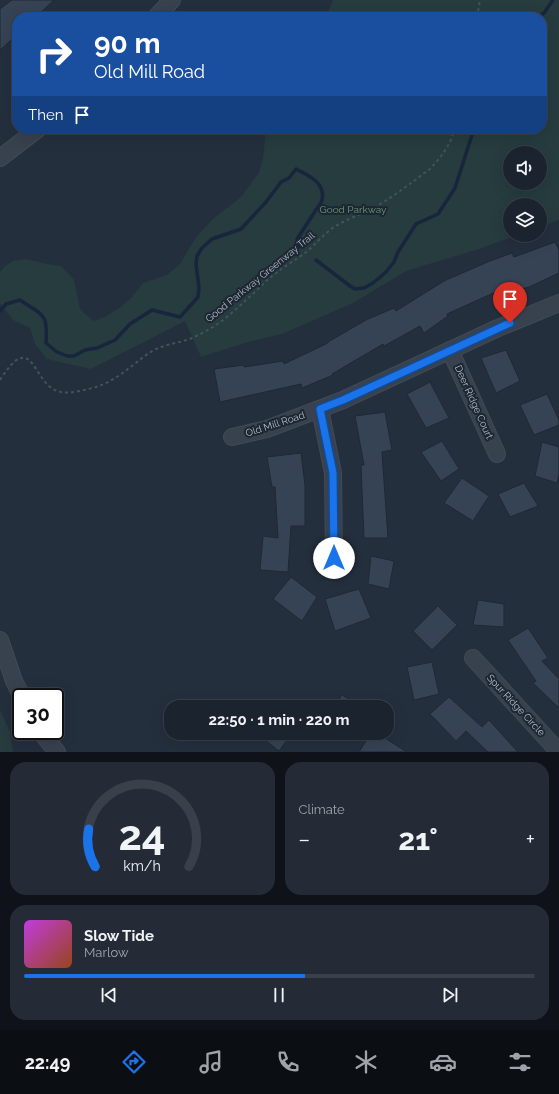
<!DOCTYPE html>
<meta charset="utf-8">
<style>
body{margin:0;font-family:Raleway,sans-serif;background:#242b36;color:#f1f3f6;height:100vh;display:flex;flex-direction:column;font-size:15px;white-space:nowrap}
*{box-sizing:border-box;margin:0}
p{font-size:13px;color:#a0a4aa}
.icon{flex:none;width:22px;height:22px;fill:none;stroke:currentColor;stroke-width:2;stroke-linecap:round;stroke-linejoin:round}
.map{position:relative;height:752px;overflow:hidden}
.drawer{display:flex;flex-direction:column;gap:10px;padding:10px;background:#0f1319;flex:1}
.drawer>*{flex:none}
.hud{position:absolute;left:12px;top:12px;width:535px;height:122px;border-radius:16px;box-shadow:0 4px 16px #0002,0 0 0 1px #39404a;background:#1a4fa0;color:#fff;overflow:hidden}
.tools{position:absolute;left:503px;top:146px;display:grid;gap:8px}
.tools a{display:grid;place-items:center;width:44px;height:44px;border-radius:50%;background:#1b232e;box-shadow:0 4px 16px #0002,0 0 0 1px #39404a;font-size:20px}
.speed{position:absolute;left:12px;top:688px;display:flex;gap:8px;font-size:20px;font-weight:700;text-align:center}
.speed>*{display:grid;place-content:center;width:52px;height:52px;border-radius:50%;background:#1b232e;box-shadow:0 4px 16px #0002,0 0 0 1px #39404a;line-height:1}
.speed .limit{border:2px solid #111;border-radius:6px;background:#fff;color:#111}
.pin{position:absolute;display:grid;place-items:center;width:34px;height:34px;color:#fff;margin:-41px -17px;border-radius:50% 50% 50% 0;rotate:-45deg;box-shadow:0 0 4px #0007}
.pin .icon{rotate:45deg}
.me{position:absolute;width:44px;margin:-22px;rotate:0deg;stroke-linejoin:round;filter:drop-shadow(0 0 3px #0008)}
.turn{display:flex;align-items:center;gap:14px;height:84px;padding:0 16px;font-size:18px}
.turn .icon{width:52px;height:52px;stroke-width:2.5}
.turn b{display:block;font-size:28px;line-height:34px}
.then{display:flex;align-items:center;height:38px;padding:0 16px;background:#0003;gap:8px;font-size:15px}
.big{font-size:30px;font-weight:700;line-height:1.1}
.drawer .card{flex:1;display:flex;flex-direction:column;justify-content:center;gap:6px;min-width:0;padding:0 14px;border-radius:16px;background:#242b36}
.drawer .dial{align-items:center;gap:0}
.dial svg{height:104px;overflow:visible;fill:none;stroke:#39404a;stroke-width:7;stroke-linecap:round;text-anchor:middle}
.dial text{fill:#f1f3f6;stroke:none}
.song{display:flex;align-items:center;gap:12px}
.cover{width:48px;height:48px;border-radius:6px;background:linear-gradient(135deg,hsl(290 70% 55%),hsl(20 70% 35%))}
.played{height:4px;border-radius:2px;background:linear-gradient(90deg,#1a73e8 55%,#39404a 55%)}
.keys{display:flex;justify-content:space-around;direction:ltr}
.heat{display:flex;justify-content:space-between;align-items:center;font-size:22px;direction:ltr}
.drawer .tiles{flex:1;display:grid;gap:10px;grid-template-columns:1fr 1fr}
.card:last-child{grid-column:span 2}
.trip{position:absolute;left:164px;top:700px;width:230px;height:40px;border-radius:16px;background:#1b232e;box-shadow:0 4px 16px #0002,0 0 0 1px #39404a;font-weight:700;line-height:40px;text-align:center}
.tab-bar{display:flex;height:64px;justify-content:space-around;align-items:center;background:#0b0e12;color:#a0a4aa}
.tab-bar .icon{width:28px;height:28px}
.tab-bar .selected{color:#1a73e8}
.tab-bar b{font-size:18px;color:#f1f3f6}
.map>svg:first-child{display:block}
</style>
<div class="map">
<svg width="559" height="752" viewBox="0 0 559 752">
<rect width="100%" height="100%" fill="#242f3e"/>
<g fill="#263c3f" fill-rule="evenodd">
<path d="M 333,0 L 559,0 L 559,220 L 540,227 L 540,205 L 510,205 L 510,235 L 518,235 L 479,249 L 406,271 L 353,303 L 282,334 L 248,342 L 201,357 L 185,321 L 91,369 L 47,359 L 35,344 L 30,328 L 13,320 L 0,303 L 0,272 L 5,266 L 13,261 L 26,259 L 47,264 L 61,266 L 74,280 L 80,309 L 93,321 L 105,317 L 121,307 L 131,298 L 143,283 L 167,275 L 180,264 L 196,237 L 213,219 L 241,197 L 259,173 L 263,159 L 266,129 L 542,129 L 542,17 L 326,17 ZM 510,153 L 540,153 L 540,183 L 510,183 Z"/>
<polygon points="0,710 10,732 13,752 0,752"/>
</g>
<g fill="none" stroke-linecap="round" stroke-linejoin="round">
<g stroke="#17263c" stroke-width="3.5">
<polyline points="538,17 544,13 553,0"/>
<polyline points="316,260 350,286 355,289 364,288 373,283 386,272 394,262 398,252 416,224 438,214 455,188 472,135 473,129"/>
<path d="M 0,311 L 6,304 L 20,300 C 43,316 48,312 46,343 L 57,352 L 67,356 L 74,356 L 85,350 L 97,348 L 115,340 L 130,324 L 152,310 L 180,317 L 198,297 L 199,288 L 196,264 L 197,256 L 202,248 L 212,239 L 241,229 L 266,202 L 281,182 L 289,178 L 296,169 C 308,175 326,183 322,200 C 321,205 316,208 314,213 C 308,222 303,230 297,239 L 299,247"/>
</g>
</g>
<g fill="#364354" stroke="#1f2835">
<polygon points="12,0 54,0 36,17 17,17 17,35 0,50 0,9"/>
<polygon points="555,242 559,250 559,273 529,287 502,294 500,290 447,314 448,316 424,333 420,326 384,346 383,344 332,374 333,375 302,388 301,384 220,402 214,369 244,365 244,367 283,361 284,364 328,343 328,342 366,320 394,308 396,311 444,281 490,261 512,253 514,257"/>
<polygon points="506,350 520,381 496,393 481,358"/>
<polygon points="430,382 449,418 426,428 407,394"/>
<polygon points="547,394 559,420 559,425 534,435 520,405"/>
<polygon points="385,412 392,450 382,452 388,538 364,538 361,465 364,465 355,416"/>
<polygon points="442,441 459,469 441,481 421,452"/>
<polygon points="542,442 559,447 559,473 557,483 535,476"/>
<polygon points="301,453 305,485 305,526 291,526 288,572 260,570 263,536 278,538 275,487 272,487 267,457"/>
<polygon points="462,478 489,496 473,521 444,503"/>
<polygon points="524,483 538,506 510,517 498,494"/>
<polygon points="371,556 394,561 389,589 368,584"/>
<polygon points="291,577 317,597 302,621 273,599"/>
<polygon points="359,589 371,618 335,631 325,599"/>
<polygon points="478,600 504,604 504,627 473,625"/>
<polygon points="438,606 457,625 432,650 413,631"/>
<polygon points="528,628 548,658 542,661 559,679 559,708 533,683 536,681 508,640"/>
<polygon points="432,662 439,694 414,700 407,667"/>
<polygon points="342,695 362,707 333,707"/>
<polygon points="449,697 482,727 489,720 518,752 488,752 466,731 456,741 430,714"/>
<polygon points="256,733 292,733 279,751"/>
<polygon points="371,733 377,733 407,752 359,752"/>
</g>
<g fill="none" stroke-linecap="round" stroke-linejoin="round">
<defs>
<g id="minor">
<polyline points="156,17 172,0"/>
<polyline points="0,158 38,129"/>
<polyline points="450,350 497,454"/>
<polyline points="320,409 333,473 334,558"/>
<polyline points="232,437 267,429 343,400 498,328 559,303"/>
<polyline points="0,640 14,681 22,697"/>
<polyline points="473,658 559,752"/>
<polyline points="40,731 57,752"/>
</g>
</defs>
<use href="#minor" stroke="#414a57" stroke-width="18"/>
<g stroke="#3f5557" stroke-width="2" stroke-dasharray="3 3" stroke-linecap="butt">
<polyline points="477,17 480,0"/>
<path d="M 0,380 C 33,328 32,382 57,391 C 68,395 84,390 96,387 C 119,380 134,362 154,350 C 166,344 180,343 192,338 C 198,335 205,332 211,328 C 227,319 241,304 255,292 C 263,284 271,276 280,270 C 288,264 297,259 305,253 C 314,246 321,237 330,230 C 343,220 361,215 375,207 C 395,196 412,182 430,169 C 440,158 452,144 454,129"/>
</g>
<use href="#minor" stroke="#38414e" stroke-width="16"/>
</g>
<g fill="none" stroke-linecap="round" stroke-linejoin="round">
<defs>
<polyline id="route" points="334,558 333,473 320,409 343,400 510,323"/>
</defs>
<use href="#route" stroke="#114b97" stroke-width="10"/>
<use href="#route" stroke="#1a73e8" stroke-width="7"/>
</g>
<g text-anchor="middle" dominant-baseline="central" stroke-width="4" stroke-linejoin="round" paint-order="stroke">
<g font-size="10" fill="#6b9a76" stroke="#1d2633">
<text x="353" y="209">Good Parkway</text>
</g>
<g font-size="10" fill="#b4bcc9" stroke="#1d2633">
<text transform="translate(260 277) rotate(-39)">Good Parkway Greenway Trail</text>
<text transform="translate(474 402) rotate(66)">Deer Ridge Court</text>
<text transform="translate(275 424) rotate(-18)">Old Mill Road</text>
<text transform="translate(516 705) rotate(47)">Spur Ridge Circle</text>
</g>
</g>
</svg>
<div class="tools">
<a><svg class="icon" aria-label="sound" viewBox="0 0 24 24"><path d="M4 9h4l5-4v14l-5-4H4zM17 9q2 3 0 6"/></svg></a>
<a><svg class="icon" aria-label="layers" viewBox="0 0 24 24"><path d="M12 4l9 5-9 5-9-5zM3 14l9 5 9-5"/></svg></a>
</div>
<div class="speed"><div class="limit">30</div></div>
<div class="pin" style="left:510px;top:323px;background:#d93025"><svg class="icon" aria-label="arrive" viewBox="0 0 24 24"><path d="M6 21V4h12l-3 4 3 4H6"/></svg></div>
<svg class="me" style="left:334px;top:558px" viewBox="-20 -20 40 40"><circle r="19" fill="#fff"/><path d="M0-13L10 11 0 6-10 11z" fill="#1a73e8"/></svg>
<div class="trip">22:50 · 1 min · 220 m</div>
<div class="hud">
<div class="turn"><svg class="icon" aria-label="right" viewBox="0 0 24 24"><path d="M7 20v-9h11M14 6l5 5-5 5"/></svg><div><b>90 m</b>Old Mill Road</div></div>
<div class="then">Then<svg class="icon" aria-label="arrive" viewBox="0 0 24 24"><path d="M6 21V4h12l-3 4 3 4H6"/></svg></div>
</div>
</div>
<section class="drawer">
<div class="tiles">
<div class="card dial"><svg viewBox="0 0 100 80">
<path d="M14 69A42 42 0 1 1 86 69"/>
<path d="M14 69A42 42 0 0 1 9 40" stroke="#1a73e8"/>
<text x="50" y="56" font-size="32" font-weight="700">24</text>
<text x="50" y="72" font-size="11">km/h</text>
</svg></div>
<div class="card"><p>Climate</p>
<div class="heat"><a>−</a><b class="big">21°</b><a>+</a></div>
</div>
<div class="card">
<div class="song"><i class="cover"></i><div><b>Slow Tide</b><p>Marlow</p></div></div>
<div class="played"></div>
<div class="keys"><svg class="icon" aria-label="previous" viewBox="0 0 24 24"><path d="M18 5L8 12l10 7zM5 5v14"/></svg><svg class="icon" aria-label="pause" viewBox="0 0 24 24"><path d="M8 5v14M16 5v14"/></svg><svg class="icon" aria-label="next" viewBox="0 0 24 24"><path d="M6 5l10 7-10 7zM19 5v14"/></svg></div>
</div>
</div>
</section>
<nav class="tab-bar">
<b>22:49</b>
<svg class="icon selected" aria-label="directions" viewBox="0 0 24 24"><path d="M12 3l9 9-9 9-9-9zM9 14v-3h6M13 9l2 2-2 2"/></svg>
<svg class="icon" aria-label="music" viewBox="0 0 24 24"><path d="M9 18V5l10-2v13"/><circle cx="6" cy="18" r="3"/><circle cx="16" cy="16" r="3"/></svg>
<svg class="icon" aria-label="phone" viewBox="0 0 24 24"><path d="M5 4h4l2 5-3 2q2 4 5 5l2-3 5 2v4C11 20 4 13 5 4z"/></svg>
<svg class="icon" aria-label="climate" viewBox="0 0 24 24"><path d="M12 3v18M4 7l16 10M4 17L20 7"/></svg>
<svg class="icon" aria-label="car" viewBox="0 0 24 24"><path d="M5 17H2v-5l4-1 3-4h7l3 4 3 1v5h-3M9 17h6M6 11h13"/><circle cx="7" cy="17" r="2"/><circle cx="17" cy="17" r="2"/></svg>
<svg class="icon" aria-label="filters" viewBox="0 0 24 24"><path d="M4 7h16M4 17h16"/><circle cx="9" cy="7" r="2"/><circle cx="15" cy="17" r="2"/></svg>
</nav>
